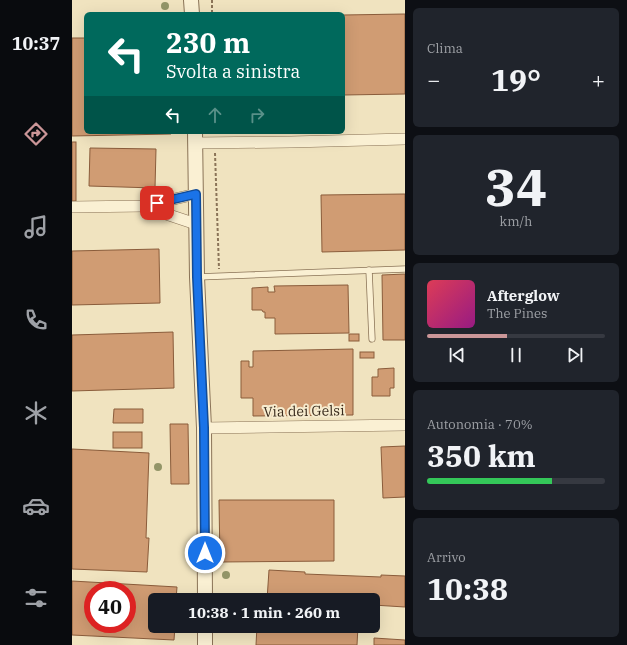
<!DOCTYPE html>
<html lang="it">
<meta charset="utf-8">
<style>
body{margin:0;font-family:"IBM Plex Serif",serif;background:#20242c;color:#f1f3f6;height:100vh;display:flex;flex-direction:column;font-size:15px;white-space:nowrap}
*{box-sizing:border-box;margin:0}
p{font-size:13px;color:#9ea1a6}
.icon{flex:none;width:22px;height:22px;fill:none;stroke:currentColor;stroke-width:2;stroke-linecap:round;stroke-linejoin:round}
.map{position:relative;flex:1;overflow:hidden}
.sheet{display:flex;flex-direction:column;gap:8px;padding:8px;background:#0d0f14;width:222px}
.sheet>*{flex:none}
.banner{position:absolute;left:12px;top:12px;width:261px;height:122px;border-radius:6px;box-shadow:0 4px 16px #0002;background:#00695c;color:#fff;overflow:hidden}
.speed{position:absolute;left:12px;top:581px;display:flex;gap:8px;font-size:20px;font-weight:700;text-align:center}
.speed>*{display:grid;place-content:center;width:52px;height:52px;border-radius:50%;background:#171b24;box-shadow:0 4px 16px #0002;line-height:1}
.speed .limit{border:6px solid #d22;background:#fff;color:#111}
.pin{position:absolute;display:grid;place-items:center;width:34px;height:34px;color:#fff;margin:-17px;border-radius:8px;box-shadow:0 2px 6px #0006}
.me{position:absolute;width:44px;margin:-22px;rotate:0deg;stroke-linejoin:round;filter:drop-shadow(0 0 3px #0008)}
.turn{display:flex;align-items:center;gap:14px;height:84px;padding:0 16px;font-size:18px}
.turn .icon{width:52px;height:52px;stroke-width:2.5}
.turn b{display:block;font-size:28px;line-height:34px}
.lanes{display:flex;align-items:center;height:38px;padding:0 16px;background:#0003;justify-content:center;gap:20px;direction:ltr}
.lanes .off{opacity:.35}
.big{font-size:30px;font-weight:700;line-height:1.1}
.sheet .card{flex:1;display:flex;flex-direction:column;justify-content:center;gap:6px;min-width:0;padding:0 14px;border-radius:6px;background:#20242c}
.sheet .dial{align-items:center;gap:0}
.dial b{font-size:52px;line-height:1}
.song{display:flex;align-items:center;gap:12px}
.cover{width:48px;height:48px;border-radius:6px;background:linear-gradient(135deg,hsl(350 70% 55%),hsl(310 70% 35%))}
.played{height:4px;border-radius:2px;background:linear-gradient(90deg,#cb9698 45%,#363941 45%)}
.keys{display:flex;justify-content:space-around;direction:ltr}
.heat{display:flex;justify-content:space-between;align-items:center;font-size:22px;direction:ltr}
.charge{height:6px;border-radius:3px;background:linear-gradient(90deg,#34c759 70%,#363941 0)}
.trip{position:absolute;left:76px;top:593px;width:232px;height:40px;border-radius:6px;background:#171b24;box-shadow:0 4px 16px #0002;font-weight:700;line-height:40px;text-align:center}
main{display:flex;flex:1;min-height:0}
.tabs{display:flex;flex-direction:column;width:72px;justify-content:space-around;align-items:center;background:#090b0e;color:#9ea1a6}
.tabs .icon{width:28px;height:28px}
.tabs .current{color:#cb9698}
.tabs b{font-size:18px;color:#f1f3f6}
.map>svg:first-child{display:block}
</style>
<main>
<nav class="tabs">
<b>10:37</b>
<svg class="icon current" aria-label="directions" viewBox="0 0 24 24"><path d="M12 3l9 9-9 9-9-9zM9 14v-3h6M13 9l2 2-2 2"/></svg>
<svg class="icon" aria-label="music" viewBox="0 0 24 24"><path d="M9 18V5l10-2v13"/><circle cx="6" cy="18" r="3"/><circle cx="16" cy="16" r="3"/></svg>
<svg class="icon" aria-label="phone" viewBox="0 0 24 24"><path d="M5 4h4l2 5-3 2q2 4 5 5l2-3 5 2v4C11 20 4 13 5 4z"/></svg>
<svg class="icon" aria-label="climate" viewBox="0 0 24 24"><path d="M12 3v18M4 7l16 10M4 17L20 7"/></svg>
<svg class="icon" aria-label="car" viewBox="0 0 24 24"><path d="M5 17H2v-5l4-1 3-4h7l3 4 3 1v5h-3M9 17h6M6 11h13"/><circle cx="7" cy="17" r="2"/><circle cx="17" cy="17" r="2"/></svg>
<svg class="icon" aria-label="filters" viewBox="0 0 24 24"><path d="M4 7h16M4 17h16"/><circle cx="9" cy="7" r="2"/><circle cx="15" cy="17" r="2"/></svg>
</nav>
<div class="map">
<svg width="333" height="645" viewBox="0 0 333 645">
<rect width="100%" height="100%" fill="#f0e3bf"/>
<g fill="#d09c73" stroke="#8a5c3b" fill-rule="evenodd">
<polygon points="333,14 333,94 271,95 271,15"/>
<polygon points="0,38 14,38 14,132 99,132 99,134 0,136"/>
<rect x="0" y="142" width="4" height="59"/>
<polygon points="18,148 84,149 83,188 17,186"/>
<polygon points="333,194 333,250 250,252 249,195"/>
<polygon points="87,249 88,303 0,305 0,251"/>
<polygon points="333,274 333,340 311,340 310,275"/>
<polygon points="276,285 277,333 203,334 203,318 193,318 193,312 191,312 190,310 180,310 180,288 196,287 196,292 203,292 202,286"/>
<polygon points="101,332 102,388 0,391 0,335"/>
<rect x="277" y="334" width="10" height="7"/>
<polygon points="281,349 281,415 181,416 181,398 169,398 169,361 177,361 177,367 181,367 181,351"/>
<rect x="288" y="352" width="14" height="6"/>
<polygon points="322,368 322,388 318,388 318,396 300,396 300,377 306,377 306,369"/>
<polygon points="42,409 71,409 71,423 41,423"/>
<polygon points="98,424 116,424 117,484 99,484"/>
<rect x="41" y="432" width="29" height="16"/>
<polygon points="333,446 333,497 311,498 309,447"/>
<polygon points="0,449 77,453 74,538 77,538 75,572 0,569"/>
<polygon points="147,500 262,500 262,561 148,562"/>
<polygon points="197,570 233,572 233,574 309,577 309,575 333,576 333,607 301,605 301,600 195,600"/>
<path d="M 0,581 L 105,587 L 104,600 L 83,600 L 83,626 L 103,626 L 102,640 L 0,635 ZM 21,590 L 55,590 L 55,624 L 21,624 Z"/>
<polygon points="185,626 286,626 285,645 184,645"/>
<polygon points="302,638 333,640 333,645 302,645"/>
</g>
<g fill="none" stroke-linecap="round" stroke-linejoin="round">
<defs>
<g id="service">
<polyline points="297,270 300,339"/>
<polyline points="125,277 333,269"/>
</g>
<g id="minor">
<polyline points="123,143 219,142 333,139"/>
<polyline points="0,207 72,206 124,194"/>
<polyline points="73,207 124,224"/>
<polyline points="132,428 333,425"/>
</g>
<g id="tertiary">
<polyline points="119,0 120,14"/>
<polyline points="123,132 125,277 132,428 133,600"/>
<polyline points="133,626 133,645"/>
</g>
</defs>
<use href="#service" stroke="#8a7357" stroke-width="7"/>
<use href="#minor" stroke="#8a7357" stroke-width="12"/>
<use href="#tertiary" stroke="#8a7357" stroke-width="16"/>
<g stroke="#8a7357" stroke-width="2" stroke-dasharray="3 2" stroke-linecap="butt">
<polyline points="140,0 140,14"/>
<polyline points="143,153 147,269"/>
</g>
<use href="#service" stroke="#faf0d3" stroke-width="5.5"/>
<use href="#minor" stroke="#faf0d3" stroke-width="11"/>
<use href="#tertiary" stroke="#faf0d3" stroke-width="14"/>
</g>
<g fill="#939568">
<circle cx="93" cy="6" r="4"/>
<circle cx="86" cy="467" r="4"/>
<circle cx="154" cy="575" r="4"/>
</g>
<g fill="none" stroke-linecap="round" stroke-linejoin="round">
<defs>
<polyline id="route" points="85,203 124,194 125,277 132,428 133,553"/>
</defs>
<use href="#route" stroke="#114b97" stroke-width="10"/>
<use href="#route" stroke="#1a73e8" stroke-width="7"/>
</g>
<g text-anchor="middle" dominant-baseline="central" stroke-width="4" stroke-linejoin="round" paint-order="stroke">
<g font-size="14" fill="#382a1c" stroke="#f7eccf">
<text transform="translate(232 411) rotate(-1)">Via dei Gelsi</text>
</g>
</g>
</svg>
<div class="speed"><div class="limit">40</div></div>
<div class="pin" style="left:85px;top:203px;background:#d93025"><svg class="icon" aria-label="arrive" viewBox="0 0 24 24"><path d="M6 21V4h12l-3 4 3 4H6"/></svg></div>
<svg class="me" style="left:133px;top:553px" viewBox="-20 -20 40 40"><circle r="17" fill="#1a73e8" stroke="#fff" stroke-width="3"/><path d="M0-11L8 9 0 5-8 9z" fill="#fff"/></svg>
<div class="trip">10:38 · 1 min · 260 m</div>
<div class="banner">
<div class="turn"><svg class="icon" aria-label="left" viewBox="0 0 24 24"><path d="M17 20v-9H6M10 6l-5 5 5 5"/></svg><div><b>230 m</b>Svolta a sinistra</div></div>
<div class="lanes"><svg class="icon" aria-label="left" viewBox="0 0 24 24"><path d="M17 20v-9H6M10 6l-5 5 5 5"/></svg><svg class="icon off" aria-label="ahead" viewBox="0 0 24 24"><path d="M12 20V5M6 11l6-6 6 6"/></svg><svg class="icon off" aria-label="right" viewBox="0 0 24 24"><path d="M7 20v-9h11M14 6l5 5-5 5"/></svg></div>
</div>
</div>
<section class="sheet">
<div class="card"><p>Clima</p>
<div class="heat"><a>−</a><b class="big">19°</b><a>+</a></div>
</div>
<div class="card dial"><b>34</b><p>km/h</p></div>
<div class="card">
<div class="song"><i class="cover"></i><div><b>Afterglow</b><p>The Pines</p></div></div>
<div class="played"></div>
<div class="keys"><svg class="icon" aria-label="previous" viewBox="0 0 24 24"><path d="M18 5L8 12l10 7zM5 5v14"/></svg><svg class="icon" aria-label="pause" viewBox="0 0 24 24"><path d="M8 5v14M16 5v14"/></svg><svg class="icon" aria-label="next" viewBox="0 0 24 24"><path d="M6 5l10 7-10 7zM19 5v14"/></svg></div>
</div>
<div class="card"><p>Autonomia · 70%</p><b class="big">350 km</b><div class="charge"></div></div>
<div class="card"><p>Arrivo</p><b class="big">10:38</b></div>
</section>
</main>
